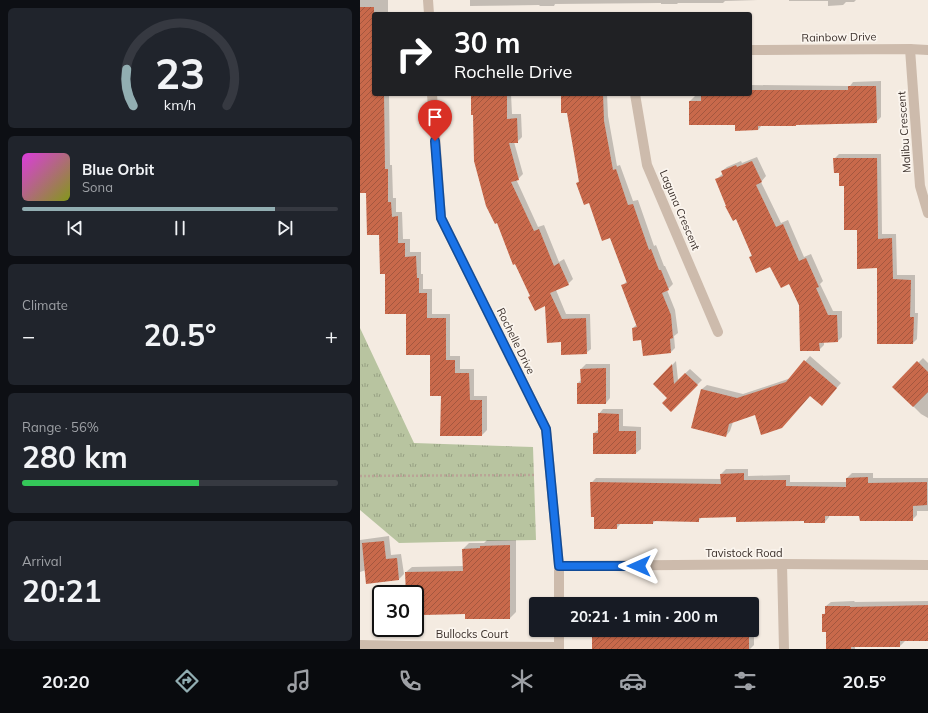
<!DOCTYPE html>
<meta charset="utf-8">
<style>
body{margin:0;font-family:Mulish,sans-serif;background:#20242c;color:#f1f3f6;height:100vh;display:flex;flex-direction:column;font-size:15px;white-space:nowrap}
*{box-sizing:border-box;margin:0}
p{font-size:13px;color:#9ea1a6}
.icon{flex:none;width:22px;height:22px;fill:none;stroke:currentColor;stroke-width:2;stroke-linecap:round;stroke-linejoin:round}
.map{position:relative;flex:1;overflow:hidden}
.side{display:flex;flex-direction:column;gap:8px;padding:8px;background:#0d0f14;width:360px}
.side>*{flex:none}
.guide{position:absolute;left:12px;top:12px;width:380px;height:84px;border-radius:4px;box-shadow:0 1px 3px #0004;background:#202124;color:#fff;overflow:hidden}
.speed{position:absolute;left:12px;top:585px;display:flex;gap:8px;font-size:20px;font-weight:700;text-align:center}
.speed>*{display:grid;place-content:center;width:52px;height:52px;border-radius:50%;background:#171b24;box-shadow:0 1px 3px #0004;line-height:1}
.speed .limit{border:2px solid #111;border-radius:6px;background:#fff;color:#111}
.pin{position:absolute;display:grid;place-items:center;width:34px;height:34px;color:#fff;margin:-41px -17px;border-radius:50% 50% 50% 0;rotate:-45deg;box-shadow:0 0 4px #0007}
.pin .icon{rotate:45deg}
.me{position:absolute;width:44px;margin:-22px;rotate:270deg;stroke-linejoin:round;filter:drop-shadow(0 0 3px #0008)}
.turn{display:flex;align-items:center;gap:14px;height:84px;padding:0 16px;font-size:18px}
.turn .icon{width:52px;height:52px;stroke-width:2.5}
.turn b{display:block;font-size:28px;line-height:34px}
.big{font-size:30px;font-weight:700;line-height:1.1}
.side .card{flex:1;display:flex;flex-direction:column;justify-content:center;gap:6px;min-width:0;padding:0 14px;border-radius:6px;background:#20242c}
.side .dial{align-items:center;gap:0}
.dial svg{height:104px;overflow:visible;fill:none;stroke:#363941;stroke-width:7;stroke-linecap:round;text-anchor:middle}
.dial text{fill:#f1f3f6;stroke:none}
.song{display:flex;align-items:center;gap:12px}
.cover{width:48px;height:48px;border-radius:6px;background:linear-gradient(135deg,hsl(300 70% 55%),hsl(70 70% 35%))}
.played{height:4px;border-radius:2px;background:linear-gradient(90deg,#92aeb2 80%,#363941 80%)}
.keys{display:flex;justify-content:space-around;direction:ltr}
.heat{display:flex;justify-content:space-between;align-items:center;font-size:22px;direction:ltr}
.charge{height:6px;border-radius:3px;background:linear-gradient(90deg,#34c759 56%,#363941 0)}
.trip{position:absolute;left:169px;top:597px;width:230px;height:40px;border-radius:4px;background:#171b24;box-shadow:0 1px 3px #0004;font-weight:700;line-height:40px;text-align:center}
.menu{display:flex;height:64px;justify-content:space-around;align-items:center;background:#090b0e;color:#9ea1a6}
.menu .icon{width:28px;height:28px}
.menu .on{color:#92aeb2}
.menu b{font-size:18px;color:#f1f3f6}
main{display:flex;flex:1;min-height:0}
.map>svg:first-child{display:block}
</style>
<main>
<section class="side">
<div class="card dial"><svg viewBox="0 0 100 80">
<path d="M14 69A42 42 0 1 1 86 69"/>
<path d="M14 69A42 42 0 0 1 9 41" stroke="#92aeb2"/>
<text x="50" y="56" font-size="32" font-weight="700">23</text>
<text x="50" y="72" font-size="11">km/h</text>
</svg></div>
<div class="card">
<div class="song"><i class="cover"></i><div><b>Blue Orbit</b><p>Sona</p></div></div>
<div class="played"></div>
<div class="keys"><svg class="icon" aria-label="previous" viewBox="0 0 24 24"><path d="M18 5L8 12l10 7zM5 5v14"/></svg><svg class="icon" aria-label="pause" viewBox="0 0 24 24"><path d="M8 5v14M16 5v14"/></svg><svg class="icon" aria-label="next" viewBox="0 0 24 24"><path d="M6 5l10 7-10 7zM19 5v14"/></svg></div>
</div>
<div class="card"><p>Climate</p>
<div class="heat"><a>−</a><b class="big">20.5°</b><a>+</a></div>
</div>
<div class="card"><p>Range · 56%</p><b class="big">280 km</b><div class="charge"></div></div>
<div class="card"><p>Arrival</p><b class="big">20:21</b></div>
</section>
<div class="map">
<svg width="568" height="649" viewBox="0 0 568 649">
<defs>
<pattern id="park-tufts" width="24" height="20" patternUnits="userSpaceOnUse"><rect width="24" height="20" fill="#b8c4a0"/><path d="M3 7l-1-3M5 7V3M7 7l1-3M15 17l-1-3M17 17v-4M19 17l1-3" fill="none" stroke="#97a083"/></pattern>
<pattern id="building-hatch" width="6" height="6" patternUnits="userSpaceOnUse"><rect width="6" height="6" fill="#c8694b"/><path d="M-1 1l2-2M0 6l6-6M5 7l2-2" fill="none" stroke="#a4573f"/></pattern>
</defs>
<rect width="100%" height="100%" fill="#f4ebe1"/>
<polygon fill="url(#park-tufts)" points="0,328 54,443 173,447 176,540 39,543 0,510"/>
<g fill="#0003">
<polygon points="0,0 28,0 28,14 14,14 14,94 29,94 30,165 32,165 33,198 36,198 36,212 42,212 43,239 50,239 50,252 61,252 61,274 63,274 63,289 72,289 72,314 90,314 90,356 100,356 100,369 114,369 114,396 127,396 127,430 122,435 82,395 71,354 47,313 26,273 20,234 7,192 0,192"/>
<polygon points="110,0 398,0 365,1 363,3 318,3 317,4 301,4 301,3 195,4 194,6 180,6 179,5 110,6"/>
<polygon points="429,0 496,0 494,2 486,2 483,5 468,6 468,1 429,1"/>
<polygon points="521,81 521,117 516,122 402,125 398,130 376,124 330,124 330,101 335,96 342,96 342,94 390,94 390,85 490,86 493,82"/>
<polygon points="112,94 151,94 152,114 161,114 162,137 157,142 154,142 163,174 158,179 156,179 178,227 184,225 199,262 204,259 213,279 208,284 196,290 206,314 230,314 231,349 226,353 202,341 186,305 171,296 114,114"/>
<polygon points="202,94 247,94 248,116 257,166 260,165 273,201 278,200 294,246 296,245 304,266 305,266 313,284 307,290 315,310 318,333 314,336 315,348 311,352 282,339 273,328 277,324 262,286 267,281 251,237 217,183 220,180 208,111"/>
<polygon points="479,154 521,154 522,234 536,234 537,275 555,275 555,313 558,313 557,339 553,343 518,267 498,229 485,185 474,159"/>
<polygon points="397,157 406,176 401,182 421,223 428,220 444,257 451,254 463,281 460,284 473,311 482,311 482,337 478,341 464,342 464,345 459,350 429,283 411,266 390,257 392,255 376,218 356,180 361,175 363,174 362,171 367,167 381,161 382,163"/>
<polygon points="450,356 481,383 466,400 450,395 373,422 370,431 366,436 342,389 347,385 383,394 431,378"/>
<polygon points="563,358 568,363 568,418 561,414 534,387"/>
<polygon points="316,361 318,380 330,369 342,380 311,411 308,398 294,384"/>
<polygon points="226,364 250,364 250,398 246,403 218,403 218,383 222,379 221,369"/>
<polygon points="243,409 263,409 263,426 281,427 281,449 276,453 234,433 239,429 239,414"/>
<polygon points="366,469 388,469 388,476 430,475 430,482 487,482 487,478 492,473 513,473 513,478 568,478 568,511 557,511 557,515 552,520 500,515 469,515 469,517 465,522 377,516 342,517 338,521 296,520 293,523 261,523 257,528 235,516 231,483 236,478 362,479 361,474"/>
<polygon points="29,536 31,555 41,554 44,574 39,579 7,583 6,570 0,572 0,540"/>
<polygon points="127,540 156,540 156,612 150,618 106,613 64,604 55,604 55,594 47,594 46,572 52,567 104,566 103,549 109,543 124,543"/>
<polygon points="494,601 495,602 568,601 568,640 545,640 545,641 540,646 495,646 495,649 467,649 466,631 463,615 466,612 466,606 471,602"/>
<polygon points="394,603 394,645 390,649 233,649 233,630 392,630 392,604 242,604"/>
</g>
<g fill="url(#building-hatch)">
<polygon points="0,7 14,7 14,94 24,94 25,169 28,169 28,202 31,202 32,217 38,216 38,243 45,243 45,257 56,256 57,278 59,278 59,293 67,293 67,318 86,318 86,360 95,360 95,373 109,373 110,400 122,400 122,436 80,436 81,396 70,396 70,355 46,355 46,314 25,314 25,274 20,274 19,235 7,235 6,193 0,193"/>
<polygon points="488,86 516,86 517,123 436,125 436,126 398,126 398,130 375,131 375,125 329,125 329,101 341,101 341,94 390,94 390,90 488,90"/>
<polygon points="111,94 147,94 147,119 157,118 158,143 149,143 159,180 151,182 174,231 179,229 194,266 199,263 209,285 190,293 202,319 226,318 227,354 201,355 201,342 187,343 185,306 175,311 168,297 170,296 155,264 153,265 137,223 135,224 126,206 114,161 113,115 111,115"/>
<polygon points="201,94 243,94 244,121 253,170 256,169 268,205 273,204 289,250 291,249 299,270 301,270 309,290 302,293 311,315 313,338 310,339 311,353 283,356 281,340 273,341 272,328 277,327 261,285 267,283 250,238 242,241 229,203 224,205 216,183 219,182 207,113 201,113"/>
<polygon points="473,158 517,158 518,239 532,238 533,279 551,280 550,317 554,317 553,344 517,344 517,268 497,269 497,230 484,230 484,186 479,186 479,173 474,173"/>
<polygon points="392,161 402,182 396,185 416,227 423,224 439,261 446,258 459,287 456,288 468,315 477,315 478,342 459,343 460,351 440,351 439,305 429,284 421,288 410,267 396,273 389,257 392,256 376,219 373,221 365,206 366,206 355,179 363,176 361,171 376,165 377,167"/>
<polygon points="444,360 477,388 462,406 450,396 422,428 401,435 395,415 369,424 366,437 331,428 341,389 377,398 426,382"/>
<polygon points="557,361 568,372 568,392 553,407 532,387"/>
<polygon points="312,364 314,384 325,373 338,385 311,412 302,403 307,398 293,384"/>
<polygon points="246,368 246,404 217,404 217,383 221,383 220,369"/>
<polygon points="238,413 259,414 259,431 276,431 276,454 233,454 233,433 238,433"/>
<polygon points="384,473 384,480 426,480 426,486 486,487 486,478 508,477 508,483 567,482 567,505 553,506 553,521 500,521 499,516 465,516 465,523 444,523 444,521 376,522 376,517 339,518 339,522 293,521 293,524 257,524 257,529 234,529 234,517 231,517 230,482 361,484 360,474"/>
<polygon points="24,541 26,559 37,558 39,580 6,584 2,543"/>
<polygon points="150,545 150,619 105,619 105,614 63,615 63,605 55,605 55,594 46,594 45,572 103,571 102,549 120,548 120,546"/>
<polygon points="568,605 568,641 540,641 540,647 491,647 491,649 466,649 466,632 462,632 462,614 465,614 465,606 490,606 490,607"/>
<rect x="232" y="630" width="157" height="19"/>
</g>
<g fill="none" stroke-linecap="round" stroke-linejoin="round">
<polyline stroke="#b9a596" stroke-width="2.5" stroke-dasharray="2 2" stroke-linecap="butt" points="0,476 176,475"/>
<g stroke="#cdbbac" stroke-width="10">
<polyline points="68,0 69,14"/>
<polyline points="550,49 560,186 568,213"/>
<polyline points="390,50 550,49 568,50"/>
<polyline points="72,94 81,218 186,429 199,566 199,604"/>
<polyline points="275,94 287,165 358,332"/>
<polyline points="422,564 424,649"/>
<polyline points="199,566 422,564 568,565"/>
<polyline points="0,645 46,646 199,647"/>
<polyline points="199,649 199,630"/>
</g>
</g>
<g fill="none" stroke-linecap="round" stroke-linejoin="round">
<defs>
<polyline id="route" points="75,141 81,218 186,429 199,566 279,566"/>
</defs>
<use href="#route" stroke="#114b97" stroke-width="10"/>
<use href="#route" stroke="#1a73e8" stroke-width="7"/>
</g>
<g text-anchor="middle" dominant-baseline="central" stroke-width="3.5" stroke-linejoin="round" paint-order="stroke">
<g font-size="11" fill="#3b302b" stroke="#fbf5ee">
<text transform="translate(479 37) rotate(-1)">Rainbow Drive</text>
<text transform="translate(544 132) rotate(-94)">Malibu Crescent</text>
<text transform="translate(320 210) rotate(67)">Laguna Crescent</text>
<text transform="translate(156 341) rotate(64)">Rochelle Drive</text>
<text x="384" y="553">Tavistock Road</text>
<text x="112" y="634">Bullocks Court</text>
</g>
</g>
</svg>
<div class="speed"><div class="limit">30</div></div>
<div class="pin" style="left:75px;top:141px;background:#d93025"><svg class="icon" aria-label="arrive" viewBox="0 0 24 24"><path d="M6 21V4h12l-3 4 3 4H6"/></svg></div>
<svg class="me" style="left:279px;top:566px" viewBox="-20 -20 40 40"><path d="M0-17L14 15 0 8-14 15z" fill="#1a73e8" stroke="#fff" stroke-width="4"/></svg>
<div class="trip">20:21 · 1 min · 200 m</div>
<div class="guide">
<div class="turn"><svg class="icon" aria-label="right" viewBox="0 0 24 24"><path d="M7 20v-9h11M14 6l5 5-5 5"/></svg><div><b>30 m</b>Rochelle Drive</div></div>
</div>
</div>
</main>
<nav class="menu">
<b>20:20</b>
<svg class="icon on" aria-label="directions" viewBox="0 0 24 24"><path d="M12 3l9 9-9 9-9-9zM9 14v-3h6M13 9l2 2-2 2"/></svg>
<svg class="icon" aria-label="music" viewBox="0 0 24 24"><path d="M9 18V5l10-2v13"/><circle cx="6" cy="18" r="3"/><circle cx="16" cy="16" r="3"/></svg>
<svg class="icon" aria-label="phone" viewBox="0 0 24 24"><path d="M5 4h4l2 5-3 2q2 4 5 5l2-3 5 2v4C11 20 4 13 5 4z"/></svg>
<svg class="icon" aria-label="climate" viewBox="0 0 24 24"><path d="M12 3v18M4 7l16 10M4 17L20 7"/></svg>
<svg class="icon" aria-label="car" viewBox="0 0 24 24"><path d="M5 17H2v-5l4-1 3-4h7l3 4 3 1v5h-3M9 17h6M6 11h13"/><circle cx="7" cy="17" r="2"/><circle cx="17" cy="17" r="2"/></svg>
<svg class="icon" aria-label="filters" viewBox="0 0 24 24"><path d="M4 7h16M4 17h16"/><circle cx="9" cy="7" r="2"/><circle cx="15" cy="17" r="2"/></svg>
<b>20.5°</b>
</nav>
